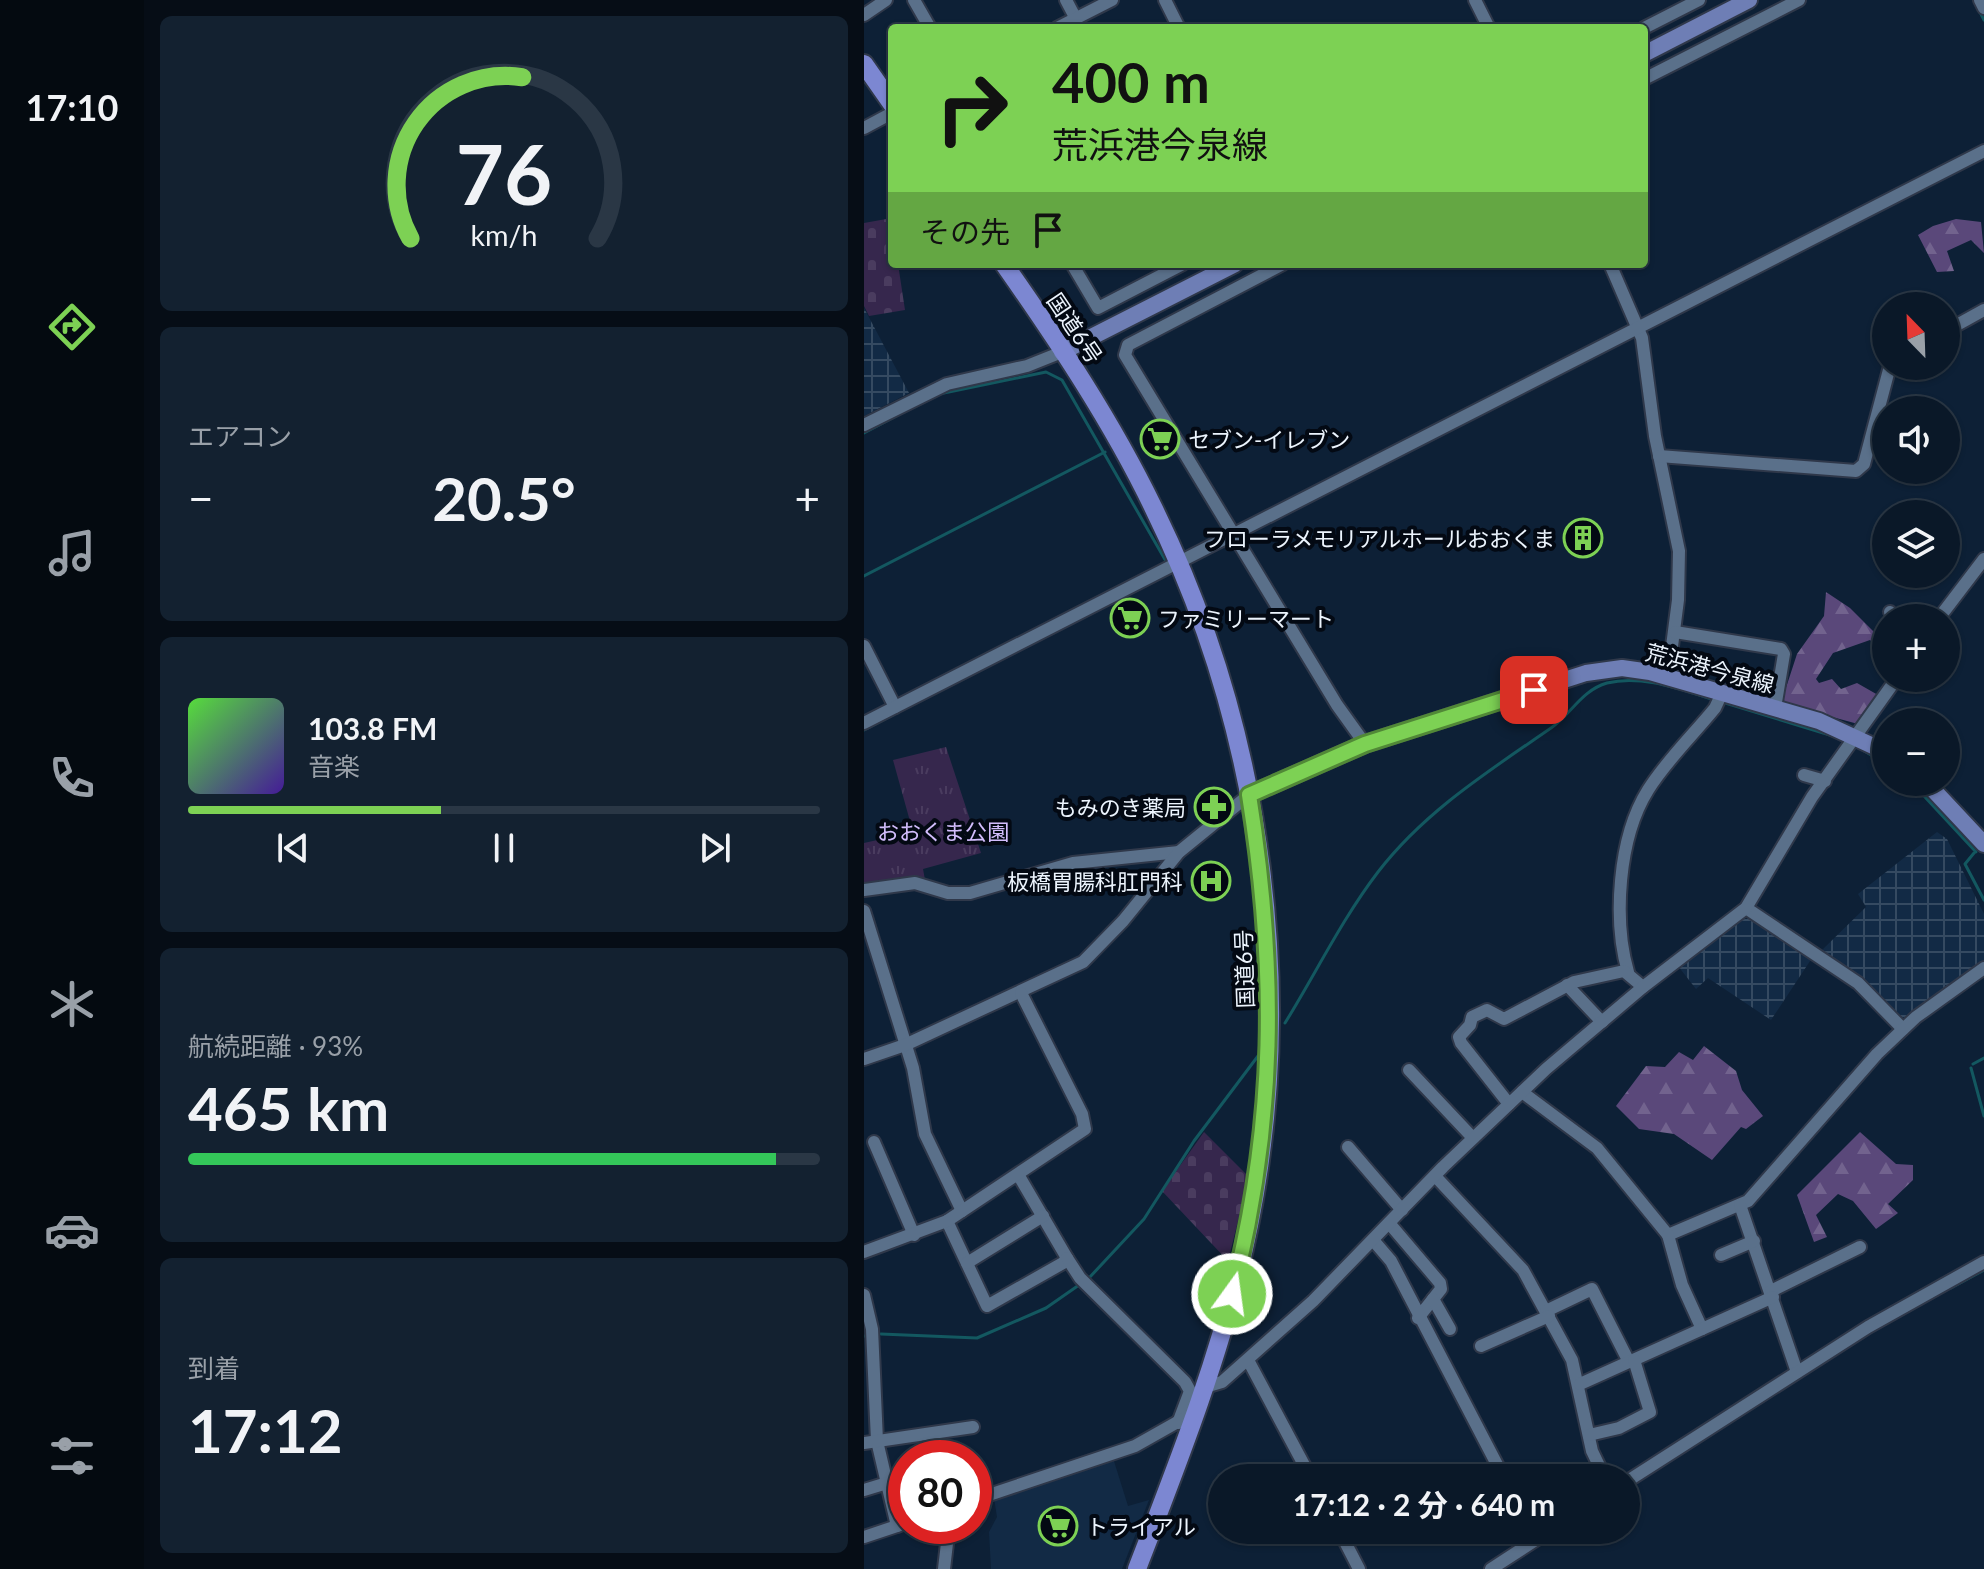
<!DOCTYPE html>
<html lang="ja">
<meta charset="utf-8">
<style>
body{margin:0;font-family:Lato,"Noto Sans JP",sans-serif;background:#132130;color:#f1f3f6;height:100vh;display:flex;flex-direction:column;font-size:30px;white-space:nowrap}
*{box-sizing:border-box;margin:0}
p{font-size:26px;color:#99a0a8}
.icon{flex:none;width:44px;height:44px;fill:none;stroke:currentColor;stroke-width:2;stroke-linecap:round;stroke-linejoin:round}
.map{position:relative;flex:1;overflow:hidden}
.side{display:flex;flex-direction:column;gap:16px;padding:16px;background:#060d16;width:720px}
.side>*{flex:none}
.guide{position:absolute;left:24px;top:24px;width:760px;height:244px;border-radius:8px;box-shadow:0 2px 6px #0004,0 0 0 2px #2a3745;background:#7dd154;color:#111;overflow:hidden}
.needle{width:52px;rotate:337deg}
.controls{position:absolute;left:1008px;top:292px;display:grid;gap:16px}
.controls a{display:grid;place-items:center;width:88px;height:88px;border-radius:50%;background:#0a1828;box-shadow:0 2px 6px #0004,0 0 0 2px #2a3745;font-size:40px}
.speed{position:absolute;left:24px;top:1440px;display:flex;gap:16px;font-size:40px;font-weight:700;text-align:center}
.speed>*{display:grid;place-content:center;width:104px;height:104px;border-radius:50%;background:#0a1828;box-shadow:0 2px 6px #0004,0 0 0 2px #2a3745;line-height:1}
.speed .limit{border:12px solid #d22;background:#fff;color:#111}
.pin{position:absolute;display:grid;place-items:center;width:68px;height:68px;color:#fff;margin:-34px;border-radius:16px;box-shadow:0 4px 12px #0006}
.me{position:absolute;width:88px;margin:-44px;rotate:14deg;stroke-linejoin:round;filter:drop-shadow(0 0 6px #0008)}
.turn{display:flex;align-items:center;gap:28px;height:168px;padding:0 32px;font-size:36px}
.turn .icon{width:104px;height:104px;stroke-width:2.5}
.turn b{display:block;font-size:56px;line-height:68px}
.then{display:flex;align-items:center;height:76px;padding:0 32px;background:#0003;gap:16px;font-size:30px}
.big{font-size:60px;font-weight:700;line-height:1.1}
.side .tile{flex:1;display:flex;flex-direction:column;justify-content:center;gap:12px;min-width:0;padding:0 28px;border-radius:12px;background:#132130}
.side .dial{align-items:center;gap:0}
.dial svg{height:208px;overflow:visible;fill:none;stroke:#2a3745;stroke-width:7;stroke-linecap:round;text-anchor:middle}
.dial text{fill:#f1f3f6;stroke:none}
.song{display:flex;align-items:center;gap:24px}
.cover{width:96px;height:96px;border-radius:12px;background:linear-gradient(135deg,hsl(110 70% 55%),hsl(260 70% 35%))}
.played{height:8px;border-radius:4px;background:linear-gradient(90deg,#7dd154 40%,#2a3745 40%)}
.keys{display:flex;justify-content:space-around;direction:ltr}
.heat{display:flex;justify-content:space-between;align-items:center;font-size:44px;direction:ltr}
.charge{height:12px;border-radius:6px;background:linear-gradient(90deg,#34c759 93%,#2a3745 0)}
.trip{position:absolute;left:344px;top:1464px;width:432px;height:80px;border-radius:40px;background:#0a1828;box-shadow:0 2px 6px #0004,0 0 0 2px #2a3745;font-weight:700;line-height:80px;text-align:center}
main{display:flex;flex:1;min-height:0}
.tab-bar{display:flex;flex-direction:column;width:144px;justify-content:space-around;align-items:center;background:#040a10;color:#99a0a8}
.tab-bar .icon{width:56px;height:56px}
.tab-bar .active{color:#7dd154}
.tab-bar b{font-size:36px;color:#f1f3f6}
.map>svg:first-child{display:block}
</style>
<main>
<nav class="tab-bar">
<b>17:10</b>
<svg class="icon active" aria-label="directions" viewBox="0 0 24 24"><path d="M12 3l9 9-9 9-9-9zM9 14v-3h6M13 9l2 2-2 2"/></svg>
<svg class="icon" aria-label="music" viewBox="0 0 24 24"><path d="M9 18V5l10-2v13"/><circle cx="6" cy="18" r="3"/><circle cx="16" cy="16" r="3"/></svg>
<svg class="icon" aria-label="phone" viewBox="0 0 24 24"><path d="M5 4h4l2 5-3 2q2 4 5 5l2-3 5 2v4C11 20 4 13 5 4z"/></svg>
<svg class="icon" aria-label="climate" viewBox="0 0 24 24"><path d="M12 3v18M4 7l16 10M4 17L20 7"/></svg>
<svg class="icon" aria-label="car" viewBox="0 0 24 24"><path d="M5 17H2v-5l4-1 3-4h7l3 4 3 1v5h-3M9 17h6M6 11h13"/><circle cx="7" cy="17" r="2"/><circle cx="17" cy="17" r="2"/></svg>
<svg class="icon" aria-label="filters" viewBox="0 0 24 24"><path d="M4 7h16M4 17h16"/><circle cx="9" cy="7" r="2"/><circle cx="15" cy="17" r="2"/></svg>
</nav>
<section class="side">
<div class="tile dial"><svg viewBox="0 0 100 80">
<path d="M14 69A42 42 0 1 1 86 69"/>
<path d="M14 69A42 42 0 0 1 57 7" stroke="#7dd154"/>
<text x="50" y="56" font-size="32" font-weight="700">76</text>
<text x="50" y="72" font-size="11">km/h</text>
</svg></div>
<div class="tile"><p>エアコン</p>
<div class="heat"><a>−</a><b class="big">20.5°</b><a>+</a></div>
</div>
<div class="tile">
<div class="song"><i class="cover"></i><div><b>103.8 FM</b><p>音楽</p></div></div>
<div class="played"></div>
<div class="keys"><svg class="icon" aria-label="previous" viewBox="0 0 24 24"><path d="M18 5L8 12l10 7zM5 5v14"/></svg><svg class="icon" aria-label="pause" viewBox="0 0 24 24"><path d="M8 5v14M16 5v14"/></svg><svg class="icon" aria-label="next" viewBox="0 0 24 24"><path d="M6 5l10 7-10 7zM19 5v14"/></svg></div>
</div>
<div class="tile"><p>航続距離 · 93%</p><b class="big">465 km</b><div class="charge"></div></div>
<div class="tile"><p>到着</p><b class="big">17:12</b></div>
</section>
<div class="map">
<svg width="1120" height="1569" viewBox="0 0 1120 1569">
<defs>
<pattern id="industrial-grid" width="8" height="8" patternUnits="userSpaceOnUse" patternTransform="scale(2)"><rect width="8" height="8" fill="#122a45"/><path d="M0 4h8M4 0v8" fill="none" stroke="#354a61"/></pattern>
<pattern id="forest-firs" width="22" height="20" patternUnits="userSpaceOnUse" patternTransform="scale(2)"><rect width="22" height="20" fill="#5a487a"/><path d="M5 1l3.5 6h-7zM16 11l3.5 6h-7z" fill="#72638e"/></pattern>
<pattern id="cemetery-stones" width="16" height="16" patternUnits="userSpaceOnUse" patternTransform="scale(2)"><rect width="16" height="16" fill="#36274d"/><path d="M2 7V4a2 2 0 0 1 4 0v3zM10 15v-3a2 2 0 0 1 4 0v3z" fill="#4a3c5f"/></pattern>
<pattern id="park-tufts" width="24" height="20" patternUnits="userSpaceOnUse" patternTransform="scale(2)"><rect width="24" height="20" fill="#36274d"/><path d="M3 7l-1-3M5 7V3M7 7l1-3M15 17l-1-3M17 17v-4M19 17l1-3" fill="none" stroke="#4a3c5f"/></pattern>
</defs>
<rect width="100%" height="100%" fill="#0d2036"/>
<polygon fill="#122a45" points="249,1458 264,1506 285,1500 258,1569 127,1569 125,1532 133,1517 130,1498"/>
<g fill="url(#industrial-grid)">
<polygon points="0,308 45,393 0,416"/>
<polygon points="1073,832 1083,839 1120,914 1120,962 1040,1019 994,976 956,952 1002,907 994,894"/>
<polygon points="887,918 948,958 907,1020 844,978 832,989 814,966 875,920"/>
</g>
<g fill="url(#forest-firs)">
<polygon points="1092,219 1117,222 1120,253 1107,240 1083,251 1090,271 1073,272 1054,235 1069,226"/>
<polygon points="962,592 986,608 1022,644 1022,655 1006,640 969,653 952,679 955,683 968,679 977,689 993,683 1014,695 994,724 917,703 933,654 960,616"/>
<polygon points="840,1046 872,1071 878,1090 899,1116 882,1129 877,1127 848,1160 810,1134 775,1129 752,1106 782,1066 801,1067 815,1052 829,1060"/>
<polygon points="996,1132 1032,1164 1049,1165 1049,1180 1024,1204 1034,1213 1012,1229 989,1201 974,1194 952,1215 963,1237 950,1242 933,1195"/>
</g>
<g fill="url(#cemetery-stones)">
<polygon points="28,218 28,264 34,264 41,310 5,316 0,306 0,223"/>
<polygon points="340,1132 385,1177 364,1261 298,1191"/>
</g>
<polygon fill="url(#park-tufts)" points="82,747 117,853 59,869 61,880 40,878 0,884 0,843 49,832 29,760"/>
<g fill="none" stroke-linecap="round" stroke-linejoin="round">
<g stroke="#135860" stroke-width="3">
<polyline points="1115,10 1120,20"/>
<polyline points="75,394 182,372 198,380 303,563"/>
<polyline points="0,433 57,403"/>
<polyline points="0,576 241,452"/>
<polyline points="238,608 248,603"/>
<polyline points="858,702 969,736"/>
<polyline points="0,730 29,715"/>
<polyline points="997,749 1022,764"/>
<polyline points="1047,782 1112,852"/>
<polyline points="1110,853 1101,864 1120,900"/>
<path d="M 421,1023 C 452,973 478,919 514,872 C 561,811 625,771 687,728 C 707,714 718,690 743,683 C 778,674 818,690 851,700"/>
<polyline points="1109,1064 1120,1058"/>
<polyline points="1107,1068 1120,1116"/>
<polyline points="225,1278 280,1219 330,1141 394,1056"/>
<polyline points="1087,1288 1120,1270"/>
<polyline points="17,1334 113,1338 182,1308 215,1285"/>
<polyline points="0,1336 1,1336"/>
</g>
<defs>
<g id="minor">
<polyline points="50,0 66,28"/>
<polyline points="202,0 212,19"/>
<polyline points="301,0 315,28"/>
<polyline points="611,0 625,28"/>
<polyline points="1116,0 1120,8"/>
<polyline points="0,15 22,0"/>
<polyline points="193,28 248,0"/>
<polyline points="780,28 835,0"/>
<polyline points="780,79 935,0"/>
<polyline points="0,128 28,113"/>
<polyline points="208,264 234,308 319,264"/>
<polyline points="419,264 264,345 261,355 473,705 501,744"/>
<polyline points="746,264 778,338 791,436 815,551 814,600 804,677"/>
<polyline points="1082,331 1120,310"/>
<polyline points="0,425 83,384 163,366 198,352"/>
<polyline points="795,456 992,471 1000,464 1026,366"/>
<polyline points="1026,612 1031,618"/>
<polyline points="1075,618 1120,559"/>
<polyline points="811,632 917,649 920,654 911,708"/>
<polyline points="0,646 31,707"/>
<polyline points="0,723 1120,151"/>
<polyline points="940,775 961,781"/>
<polyline points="0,890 51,883 84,893 106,893 209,863 315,852"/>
<polyline points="882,908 994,983 1039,1029"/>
<polyline points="0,911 49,1068 61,1134 98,1211"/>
<path d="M 764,972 C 749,920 754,838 784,790 C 802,761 829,735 851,708 L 858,693"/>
<polyline points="703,985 738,1022"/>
<polyline points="0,1059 41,1045 219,962 259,921 315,852 385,795"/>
<polyline points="545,1070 609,1138"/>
<polyline points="658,1092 733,1148 804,1235 884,1201 1013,1054 1052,1017 1120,968"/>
<polyline points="645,1104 597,1043 595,1037 606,1025 608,1017 623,1010 640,1019 710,982 760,971 779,987"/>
<polyline points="10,1142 50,1235"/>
<polyline points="484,1147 538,1210"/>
<polyline points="571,1176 659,1270 708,1360 728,1451 741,1478"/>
<polyline points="876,1205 933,1372"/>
<polyline points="83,1221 123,1306 199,1263 203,1258 155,1176"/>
<polyline points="525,1223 576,1283 577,1289 554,1318"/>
<polyline points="804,1235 818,1285 838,1329"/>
<polyline points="509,1240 527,1261 640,1478"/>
<polyline points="0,1252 83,1221 221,1129 218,1114 157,993"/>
<polyline points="857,1255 890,1241"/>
<polyline points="203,1258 216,1278 321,1382 326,1391 314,1423"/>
<polyline points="103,1263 179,1216"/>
<polyline points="907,1291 996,1247"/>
<polyline points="0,1295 8,1329 13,1441 33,1526"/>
<polyline points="569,1299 586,1329"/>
<polyline points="682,1311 728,1289 765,1362"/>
<polyline points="617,1346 685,1316"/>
<polyline points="384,1360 447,1478"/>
<polyline points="716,1384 909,1297"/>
<polyline points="341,1387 358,1382 449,1301 579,1167 682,1069 779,987 882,908 948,797 1033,678"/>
<polyline points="725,1435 755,1428 786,1412 770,1360"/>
<polyline points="0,1443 109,1427"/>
<polyline points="762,1482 1004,1327 1120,1262"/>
<polyline points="0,1490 23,1483"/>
<polyline points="110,1500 271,1446 333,1411"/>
<polyline points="475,1530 495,1569"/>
<polyline points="0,1537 42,1523"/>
<polyline points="80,1569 85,1526"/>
<polyline points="627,1569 687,1530"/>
</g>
<g id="major">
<polyline points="780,54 885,0"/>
<polyline points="198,352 371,264"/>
<polyline points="1062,782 1120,844"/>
<polyline points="385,795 501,744 722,673 758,668 786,672 955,721 1022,752"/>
</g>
<g id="highway">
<polyline points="0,64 28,104"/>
<path d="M 140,264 C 194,341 248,422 289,507 C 401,734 436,1005 379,1253 C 354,1362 313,1465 273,1569"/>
</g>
</defs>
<use href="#minor" stroke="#2f384a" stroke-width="16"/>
<use href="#major" stroke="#2f384a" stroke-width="20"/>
<use href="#highway" stroke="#2f384a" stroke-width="22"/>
<use href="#minor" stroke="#5a708a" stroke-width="12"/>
<use href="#major" stroke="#6e7eb5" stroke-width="16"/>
<use href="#highway" stroke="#7c87d2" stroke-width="18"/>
</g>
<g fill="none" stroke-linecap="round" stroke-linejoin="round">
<defs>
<path id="route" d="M 368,1294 C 412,1122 413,970 385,795 L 501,744 L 670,690"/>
</defs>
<use href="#route" stroke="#518837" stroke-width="20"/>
<use href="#route" stroke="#7dd154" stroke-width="14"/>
</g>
<defs>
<symbol id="supermarket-ring" viewBox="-11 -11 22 22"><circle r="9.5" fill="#030913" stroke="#7dd154" stroke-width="1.5"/><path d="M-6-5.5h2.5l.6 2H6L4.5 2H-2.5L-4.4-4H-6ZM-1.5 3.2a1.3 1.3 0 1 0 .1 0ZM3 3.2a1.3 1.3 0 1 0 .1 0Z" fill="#7dd154"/></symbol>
<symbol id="building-ring" viewBox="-11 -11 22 22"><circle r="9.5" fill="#030913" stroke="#7dd154" stroke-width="1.5"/><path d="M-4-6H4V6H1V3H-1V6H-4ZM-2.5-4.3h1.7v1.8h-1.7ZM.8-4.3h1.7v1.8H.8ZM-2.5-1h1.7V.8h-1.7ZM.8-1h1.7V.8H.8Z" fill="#7dd154"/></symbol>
<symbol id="pharmacy-ring" viewBox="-11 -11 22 22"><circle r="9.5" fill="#030913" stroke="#7dd154" stroke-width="1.5"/><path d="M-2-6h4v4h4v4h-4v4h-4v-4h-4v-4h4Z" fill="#7dd154"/></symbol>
<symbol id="hospital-ring" viewBox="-11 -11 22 22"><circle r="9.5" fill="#030913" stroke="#7dd154" stroke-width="1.5"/><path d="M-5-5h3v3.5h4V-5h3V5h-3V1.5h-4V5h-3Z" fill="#7dd154"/></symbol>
</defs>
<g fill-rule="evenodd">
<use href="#supermarket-ring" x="274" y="417" width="44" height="44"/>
<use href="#building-ring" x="697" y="516" width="44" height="44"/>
<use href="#supermarket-ring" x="244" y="596" width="44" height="44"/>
<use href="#pharmacy-ring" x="328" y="785" width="44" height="44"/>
<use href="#hospital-ring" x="325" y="859" width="44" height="44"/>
<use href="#supermarket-ring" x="172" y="1504" width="44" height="44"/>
</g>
<g text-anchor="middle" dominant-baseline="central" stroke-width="8" stroke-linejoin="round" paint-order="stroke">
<g font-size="22" fill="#ecf4fd" stroke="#030913">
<text transform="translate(211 328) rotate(56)">国道6号</text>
<text transform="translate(846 668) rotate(15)">荒浜港今泉線</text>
<text transform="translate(380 969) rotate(-92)">国道6号</text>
</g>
<g font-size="22" fill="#ecf4fd" stroke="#030913" text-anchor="start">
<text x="324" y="439">セブン-イレブン</text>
<text x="691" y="538" text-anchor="end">フローラメモリアルホールおおくま</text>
<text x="294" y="618">ファミリーマート</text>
<text x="322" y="807" text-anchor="end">もみのき薬局</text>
<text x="319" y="881" text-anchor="end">板橋胃腸科肛門科</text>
<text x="222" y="1526">トライアル</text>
</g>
<g font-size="22" fill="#d2bdfc" stroke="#030913">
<text x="79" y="831">おおくま公園</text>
</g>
</g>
</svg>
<div class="controls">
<a><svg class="needle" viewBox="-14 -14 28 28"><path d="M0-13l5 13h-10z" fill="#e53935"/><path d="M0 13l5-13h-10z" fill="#99a0a8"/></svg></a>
<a><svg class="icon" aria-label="sound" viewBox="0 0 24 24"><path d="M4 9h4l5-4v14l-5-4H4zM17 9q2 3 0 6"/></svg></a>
<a><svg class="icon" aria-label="layers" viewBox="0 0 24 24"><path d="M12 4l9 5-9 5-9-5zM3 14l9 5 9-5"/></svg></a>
<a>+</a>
<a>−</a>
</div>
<div class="speed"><div class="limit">80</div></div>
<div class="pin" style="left:670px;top:690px;background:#d93025"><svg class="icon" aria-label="arrive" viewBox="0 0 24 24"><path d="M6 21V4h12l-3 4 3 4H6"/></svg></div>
<svg class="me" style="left:368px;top:1294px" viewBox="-20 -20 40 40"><circle r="17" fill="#7dd154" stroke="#fff" stroke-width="3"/><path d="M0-11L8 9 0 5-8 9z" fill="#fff"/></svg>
<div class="trip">17:12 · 2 分 · 640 m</div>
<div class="guide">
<div class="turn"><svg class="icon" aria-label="right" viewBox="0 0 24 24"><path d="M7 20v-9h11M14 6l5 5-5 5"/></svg><div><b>400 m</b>荒浜港今泉線</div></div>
<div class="then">その先<svg class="icon" aria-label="arrive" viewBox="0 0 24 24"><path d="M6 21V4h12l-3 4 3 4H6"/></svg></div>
</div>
</div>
</main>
